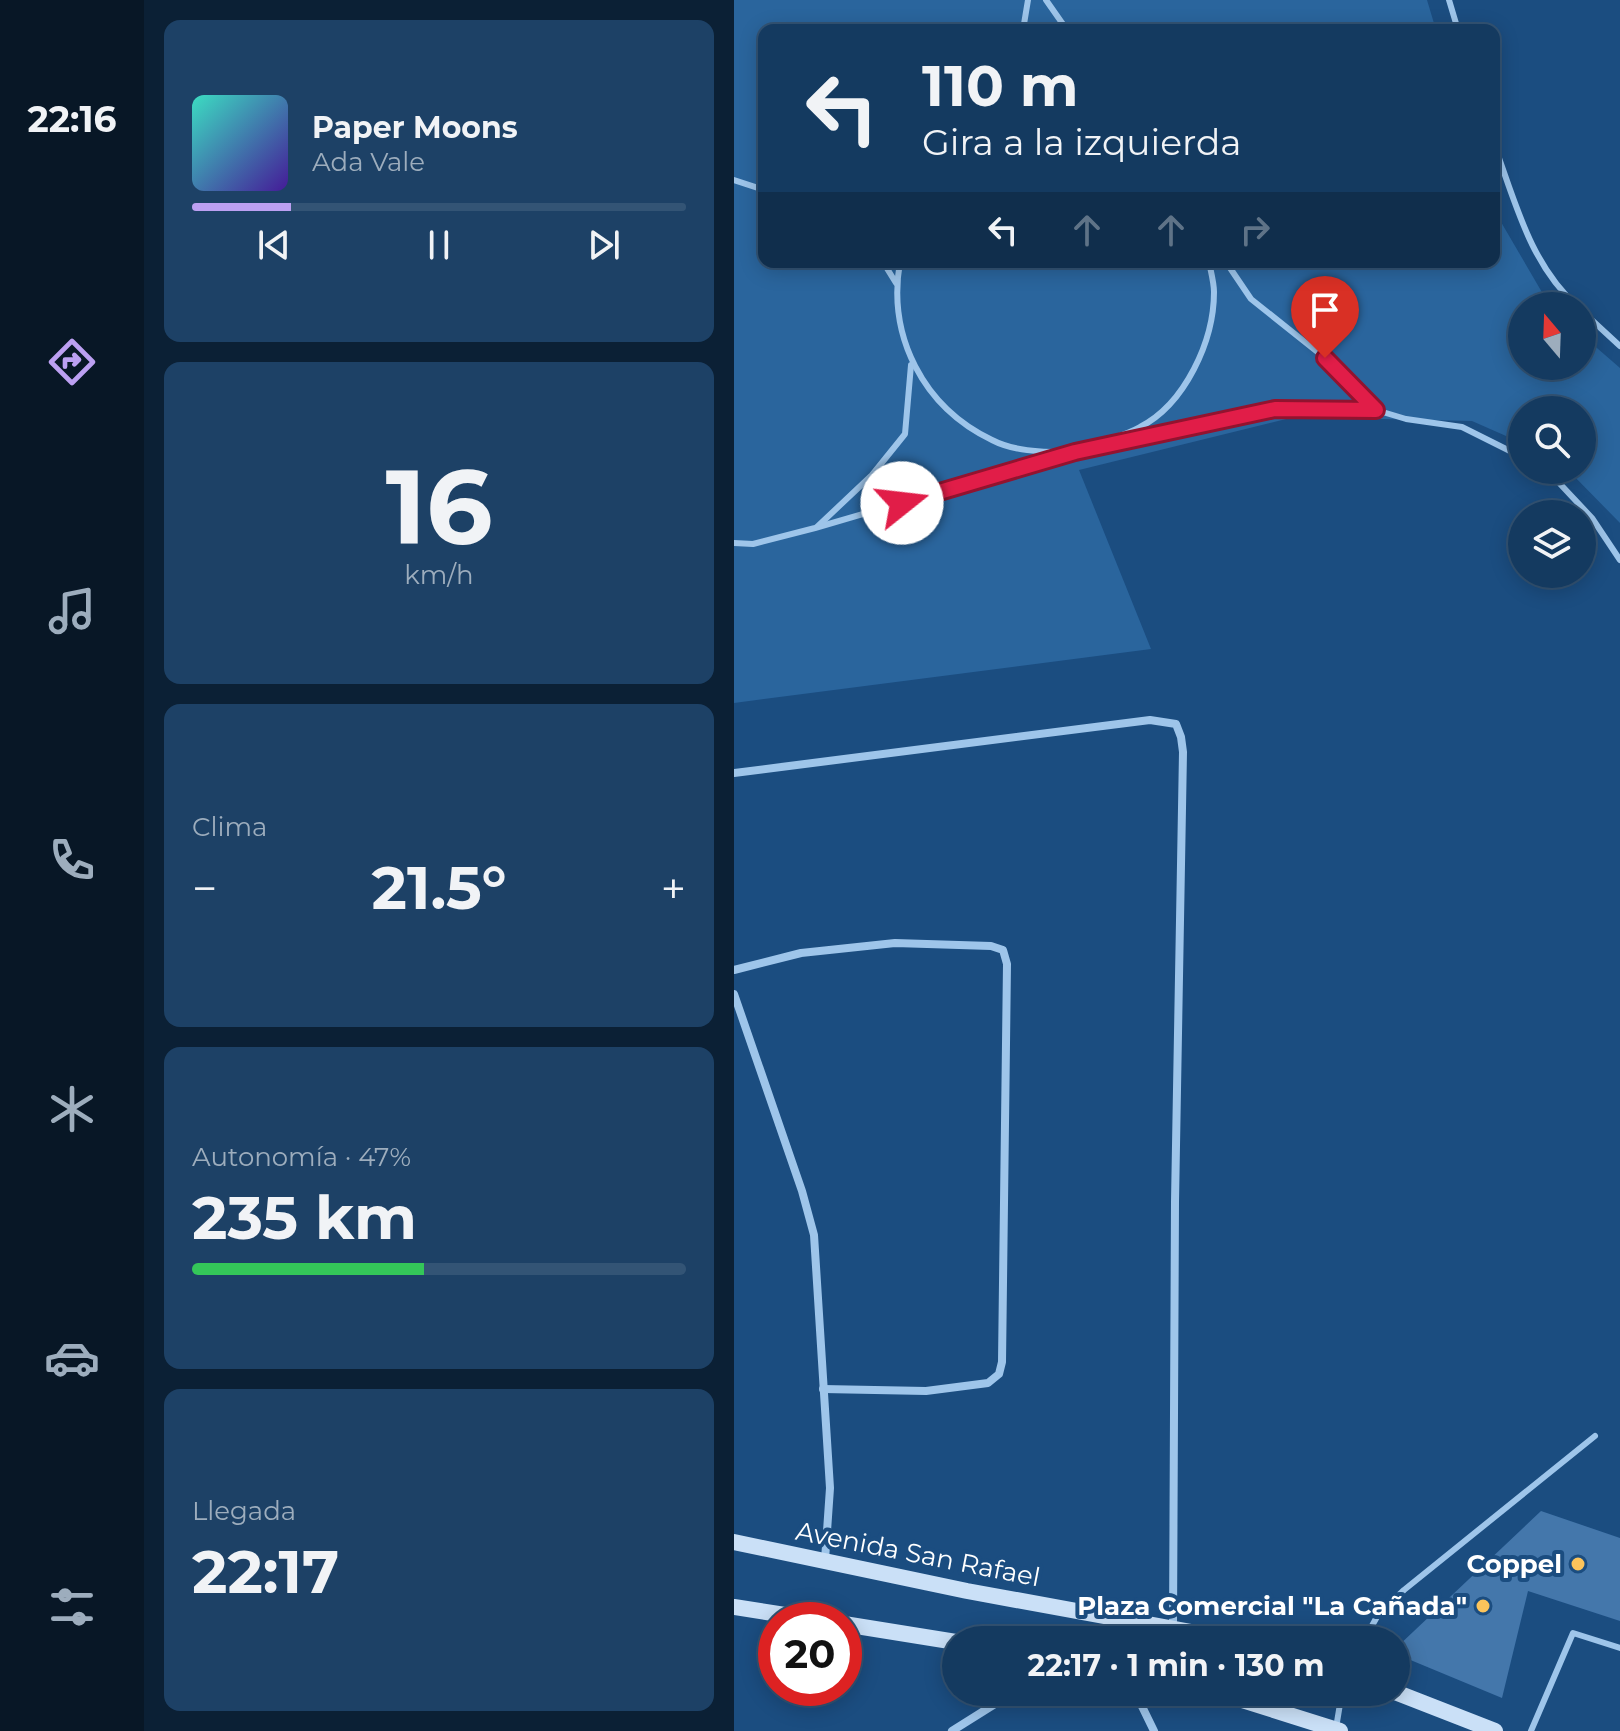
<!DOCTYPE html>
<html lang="es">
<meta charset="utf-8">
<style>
body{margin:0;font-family:Montserrat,sans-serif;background:#1d4166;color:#f1f3f6;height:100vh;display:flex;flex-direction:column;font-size:30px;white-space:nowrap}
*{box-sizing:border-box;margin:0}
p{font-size:26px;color:#9dadbd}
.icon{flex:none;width:44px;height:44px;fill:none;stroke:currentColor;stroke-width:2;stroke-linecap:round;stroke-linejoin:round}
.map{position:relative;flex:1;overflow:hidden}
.drawer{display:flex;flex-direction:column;gap:20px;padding:20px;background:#0b2035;width:590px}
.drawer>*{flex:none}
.top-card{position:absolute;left:24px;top:24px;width:742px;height:244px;border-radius:16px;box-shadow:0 4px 20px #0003,0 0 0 2px #335475;background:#143a60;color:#f1f3f6;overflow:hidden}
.needle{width:52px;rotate:341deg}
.tools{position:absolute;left:774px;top:292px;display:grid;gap:16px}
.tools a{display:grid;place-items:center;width:88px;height:88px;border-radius:50%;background:#143a60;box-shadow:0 4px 20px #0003,0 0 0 2px #335475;font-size:40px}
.speed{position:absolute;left:24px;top:1602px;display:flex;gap:16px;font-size:40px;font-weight:700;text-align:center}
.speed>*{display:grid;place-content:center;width:104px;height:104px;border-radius:50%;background:#143a60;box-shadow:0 4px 20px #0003,0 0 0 2px #335475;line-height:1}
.speed .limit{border:12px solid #d22;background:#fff;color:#111}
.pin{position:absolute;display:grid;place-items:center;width:68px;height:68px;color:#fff;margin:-82px -34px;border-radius:50% 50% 50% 0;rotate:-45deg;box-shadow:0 0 8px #0007}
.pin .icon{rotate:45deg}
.me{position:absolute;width:88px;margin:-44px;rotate:74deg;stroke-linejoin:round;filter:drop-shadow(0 0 6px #0008)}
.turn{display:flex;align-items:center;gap:28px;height:168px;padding:0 32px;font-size:36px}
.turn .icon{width:104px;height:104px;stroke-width:2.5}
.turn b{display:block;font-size:56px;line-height:68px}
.lanes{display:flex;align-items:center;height:76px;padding:0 32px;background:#0003;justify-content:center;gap:40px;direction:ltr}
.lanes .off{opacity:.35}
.big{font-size:60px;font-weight:700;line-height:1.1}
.drawer .widget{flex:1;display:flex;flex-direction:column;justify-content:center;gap:12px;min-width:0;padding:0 28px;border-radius:16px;background:#1d4166}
.drawer .dial{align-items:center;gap:0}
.dial b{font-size:104px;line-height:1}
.song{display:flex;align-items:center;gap:24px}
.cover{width:96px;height:96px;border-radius:12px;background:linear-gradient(135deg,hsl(170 70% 55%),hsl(260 70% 35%))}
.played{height:8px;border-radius:4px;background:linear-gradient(90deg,#bca0f2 20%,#335475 20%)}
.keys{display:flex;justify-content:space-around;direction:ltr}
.heat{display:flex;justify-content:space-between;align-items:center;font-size:44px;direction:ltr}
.charge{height:12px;border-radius:6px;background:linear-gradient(90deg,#34c759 47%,#335475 0)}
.trip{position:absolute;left:208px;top:1626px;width:468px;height:80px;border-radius:40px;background:#143a60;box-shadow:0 4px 20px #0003,0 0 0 2px #335475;font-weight:700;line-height:80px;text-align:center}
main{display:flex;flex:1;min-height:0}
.tabs{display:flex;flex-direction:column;width:144px;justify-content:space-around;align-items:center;background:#081726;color:#9dadbd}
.tabs .icon{width:56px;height:56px}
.tabs .on{color:#bca0f2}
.tabs b{font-size:36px;color:#f1f3f6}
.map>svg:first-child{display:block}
</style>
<main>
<nav class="tabs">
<b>22:16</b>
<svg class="icon on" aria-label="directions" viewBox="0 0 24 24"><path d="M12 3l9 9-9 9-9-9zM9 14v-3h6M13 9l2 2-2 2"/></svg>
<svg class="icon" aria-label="music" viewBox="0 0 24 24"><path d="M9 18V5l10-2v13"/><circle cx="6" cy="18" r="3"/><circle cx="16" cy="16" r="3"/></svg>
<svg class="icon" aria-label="phone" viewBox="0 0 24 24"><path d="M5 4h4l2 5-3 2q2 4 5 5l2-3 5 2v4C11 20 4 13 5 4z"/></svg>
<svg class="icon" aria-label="climate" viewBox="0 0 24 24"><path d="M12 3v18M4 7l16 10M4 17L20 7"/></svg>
<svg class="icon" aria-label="car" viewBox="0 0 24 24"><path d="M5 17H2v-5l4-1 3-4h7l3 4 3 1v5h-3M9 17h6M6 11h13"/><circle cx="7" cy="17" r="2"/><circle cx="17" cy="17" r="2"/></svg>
<svg class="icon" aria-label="filters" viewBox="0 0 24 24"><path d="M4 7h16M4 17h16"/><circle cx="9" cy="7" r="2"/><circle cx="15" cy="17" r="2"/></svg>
</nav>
<section class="drawer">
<div class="widget">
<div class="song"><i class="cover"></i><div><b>Paper Moons</b><p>Ada Vale</p></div></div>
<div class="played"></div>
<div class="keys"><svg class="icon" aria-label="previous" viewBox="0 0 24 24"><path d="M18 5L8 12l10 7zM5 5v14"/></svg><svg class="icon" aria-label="pause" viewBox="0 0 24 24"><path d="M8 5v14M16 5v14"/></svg><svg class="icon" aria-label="next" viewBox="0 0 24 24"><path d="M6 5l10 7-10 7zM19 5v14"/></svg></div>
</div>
<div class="widget dial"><b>16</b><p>km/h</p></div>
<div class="widget"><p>Clima</p>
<div class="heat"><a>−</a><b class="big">21.5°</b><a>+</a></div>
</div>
<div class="widget"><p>Autonomía · 47%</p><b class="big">235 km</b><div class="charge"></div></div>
<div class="widget"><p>Llegada</p><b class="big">22:17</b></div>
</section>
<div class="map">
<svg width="886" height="1731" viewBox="0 0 886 1731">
<rect width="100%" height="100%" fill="#1b4d80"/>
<polygon fill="#2a659d" points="0,0 693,0 702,30 30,30 30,262 760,262 760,210 816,306 788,306 788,366 848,366 848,335 886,368 886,523 834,470 848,470 848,410 788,410 788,443 738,421 560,417 345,470 417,649 0,703"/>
<polygon fill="#4477ab" points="807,1511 886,1538 886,1621 794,1591 768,1698 662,1654 662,1648"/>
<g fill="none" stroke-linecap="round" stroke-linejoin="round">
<g stroke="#9ec5ea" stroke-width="6">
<polyline points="312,0 333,30"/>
<polyline points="715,0 724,30"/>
<polyline points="289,30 294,0"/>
<path d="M 760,144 C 781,201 796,264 843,306"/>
<polyline points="0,180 30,190"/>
<polyline points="149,262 162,283"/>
<path d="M 166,262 C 153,336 189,407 258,440 C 279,451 307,452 330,452"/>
<polyline points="492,262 517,299 591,358 642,410"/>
<polyline points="848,311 886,346"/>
<path d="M 360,445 C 375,439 392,435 406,427 C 451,404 480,341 480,292 C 480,283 477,272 475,262"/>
<polyline points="813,470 858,518 886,560"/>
<polyline points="84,526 138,475 171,434 177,365"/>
<polyline points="0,543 19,544 81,528 341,452 541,409 642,410 672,419 728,427 788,457"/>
<polyline points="630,1640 644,1615 670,1590 861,1436"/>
<polyline points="602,1728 608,1692"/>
<polyline points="797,1731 839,1633 886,1648"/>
</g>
<g stroke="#9ec5ea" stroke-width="8">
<polyline points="0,773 416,720 442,724 447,737 449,752 441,1202 439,1627"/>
<polyline points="0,970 67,953 161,943 257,946 269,950 273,964 268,1362 265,1374 254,1383 192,1391 89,1389"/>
<polyline points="0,994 68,1191 80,1235 96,1488 91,1560"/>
<polyline points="401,1692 420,1731"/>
<polyline points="218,1731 280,1692"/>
</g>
<g stroke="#cae0f7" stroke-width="16">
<polyline points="0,1542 233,1591 501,1640"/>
<polyline points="0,1607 83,1620"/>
<polyline points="110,1624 222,1642"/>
<polyline points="483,1692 606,1731"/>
<polyline points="661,1692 761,1731"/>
</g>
</g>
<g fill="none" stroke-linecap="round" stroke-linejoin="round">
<defs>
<polyline id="route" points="168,503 341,452 541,409 642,410 591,358"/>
</defs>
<use href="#route" stroke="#92132f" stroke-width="20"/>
<use href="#route" stroke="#e11d48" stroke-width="14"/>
</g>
<g fill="#fcc45b" stroke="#1b4d80" stroke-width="3">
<circle cx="844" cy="1564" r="8"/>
<circle cx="749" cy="1606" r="8"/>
</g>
<g text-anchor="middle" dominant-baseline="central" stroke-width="8" stroke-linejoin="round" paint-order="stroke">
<g font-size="26" fill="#fff" stroke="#1b4d80">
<text transform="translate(184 1554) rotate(11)">Avenida San Rafael</text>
</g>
<g font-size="26" font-weight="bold" fill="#fff" stroke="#1b4d80" text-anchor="end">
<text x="828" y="1564">Coppel</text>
<text x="733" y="1606">Plaza Comercial "La Cañada"</text>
</g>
</g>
</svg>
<div class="tools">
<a><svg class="needle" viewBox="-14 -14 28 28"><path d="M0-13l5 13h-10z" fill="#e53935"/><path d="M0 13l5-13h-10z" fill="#9dadbd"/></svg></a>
<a><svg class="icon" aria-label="search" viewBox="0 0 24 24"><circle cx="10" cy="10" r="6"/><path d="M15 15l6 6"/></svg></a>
<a><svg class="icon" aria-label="layers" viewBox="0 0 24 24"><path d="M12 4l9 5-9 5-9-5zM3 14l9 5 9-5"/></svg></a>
</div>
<div class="speed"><div class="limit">20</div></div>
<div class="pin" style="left:591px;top:358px;background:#d93025"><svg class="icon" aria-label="arrive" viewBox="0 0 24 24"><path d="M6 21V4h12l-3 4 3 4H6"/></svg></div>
<svg class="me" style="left:168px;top:503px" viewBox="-20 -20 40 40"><circle r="19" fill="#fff"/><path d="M0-13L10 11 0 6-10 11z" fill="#e11d48"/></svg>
<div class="trip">22:17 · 1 min · 130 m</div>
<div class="top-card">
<div class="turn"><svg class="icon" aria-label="left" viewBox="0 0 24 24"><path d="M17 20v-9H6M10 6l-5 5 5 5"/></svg><div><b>110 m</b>Gira a la izquierda</div></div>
<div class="lanes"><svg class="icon" aria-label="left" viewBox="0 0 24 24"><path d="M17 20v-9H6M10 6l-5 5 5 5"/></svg><svg class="icon off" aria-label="ahead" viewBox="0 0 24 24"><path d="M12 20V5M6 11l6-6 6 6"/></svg><svg class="icon off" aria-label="ahead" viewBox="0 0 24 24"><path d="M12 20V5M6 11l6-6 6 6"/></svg><svg class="icon off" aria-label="right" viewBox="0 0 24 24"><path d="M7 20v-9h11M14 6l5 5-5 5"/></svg></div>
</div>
</div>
</main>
